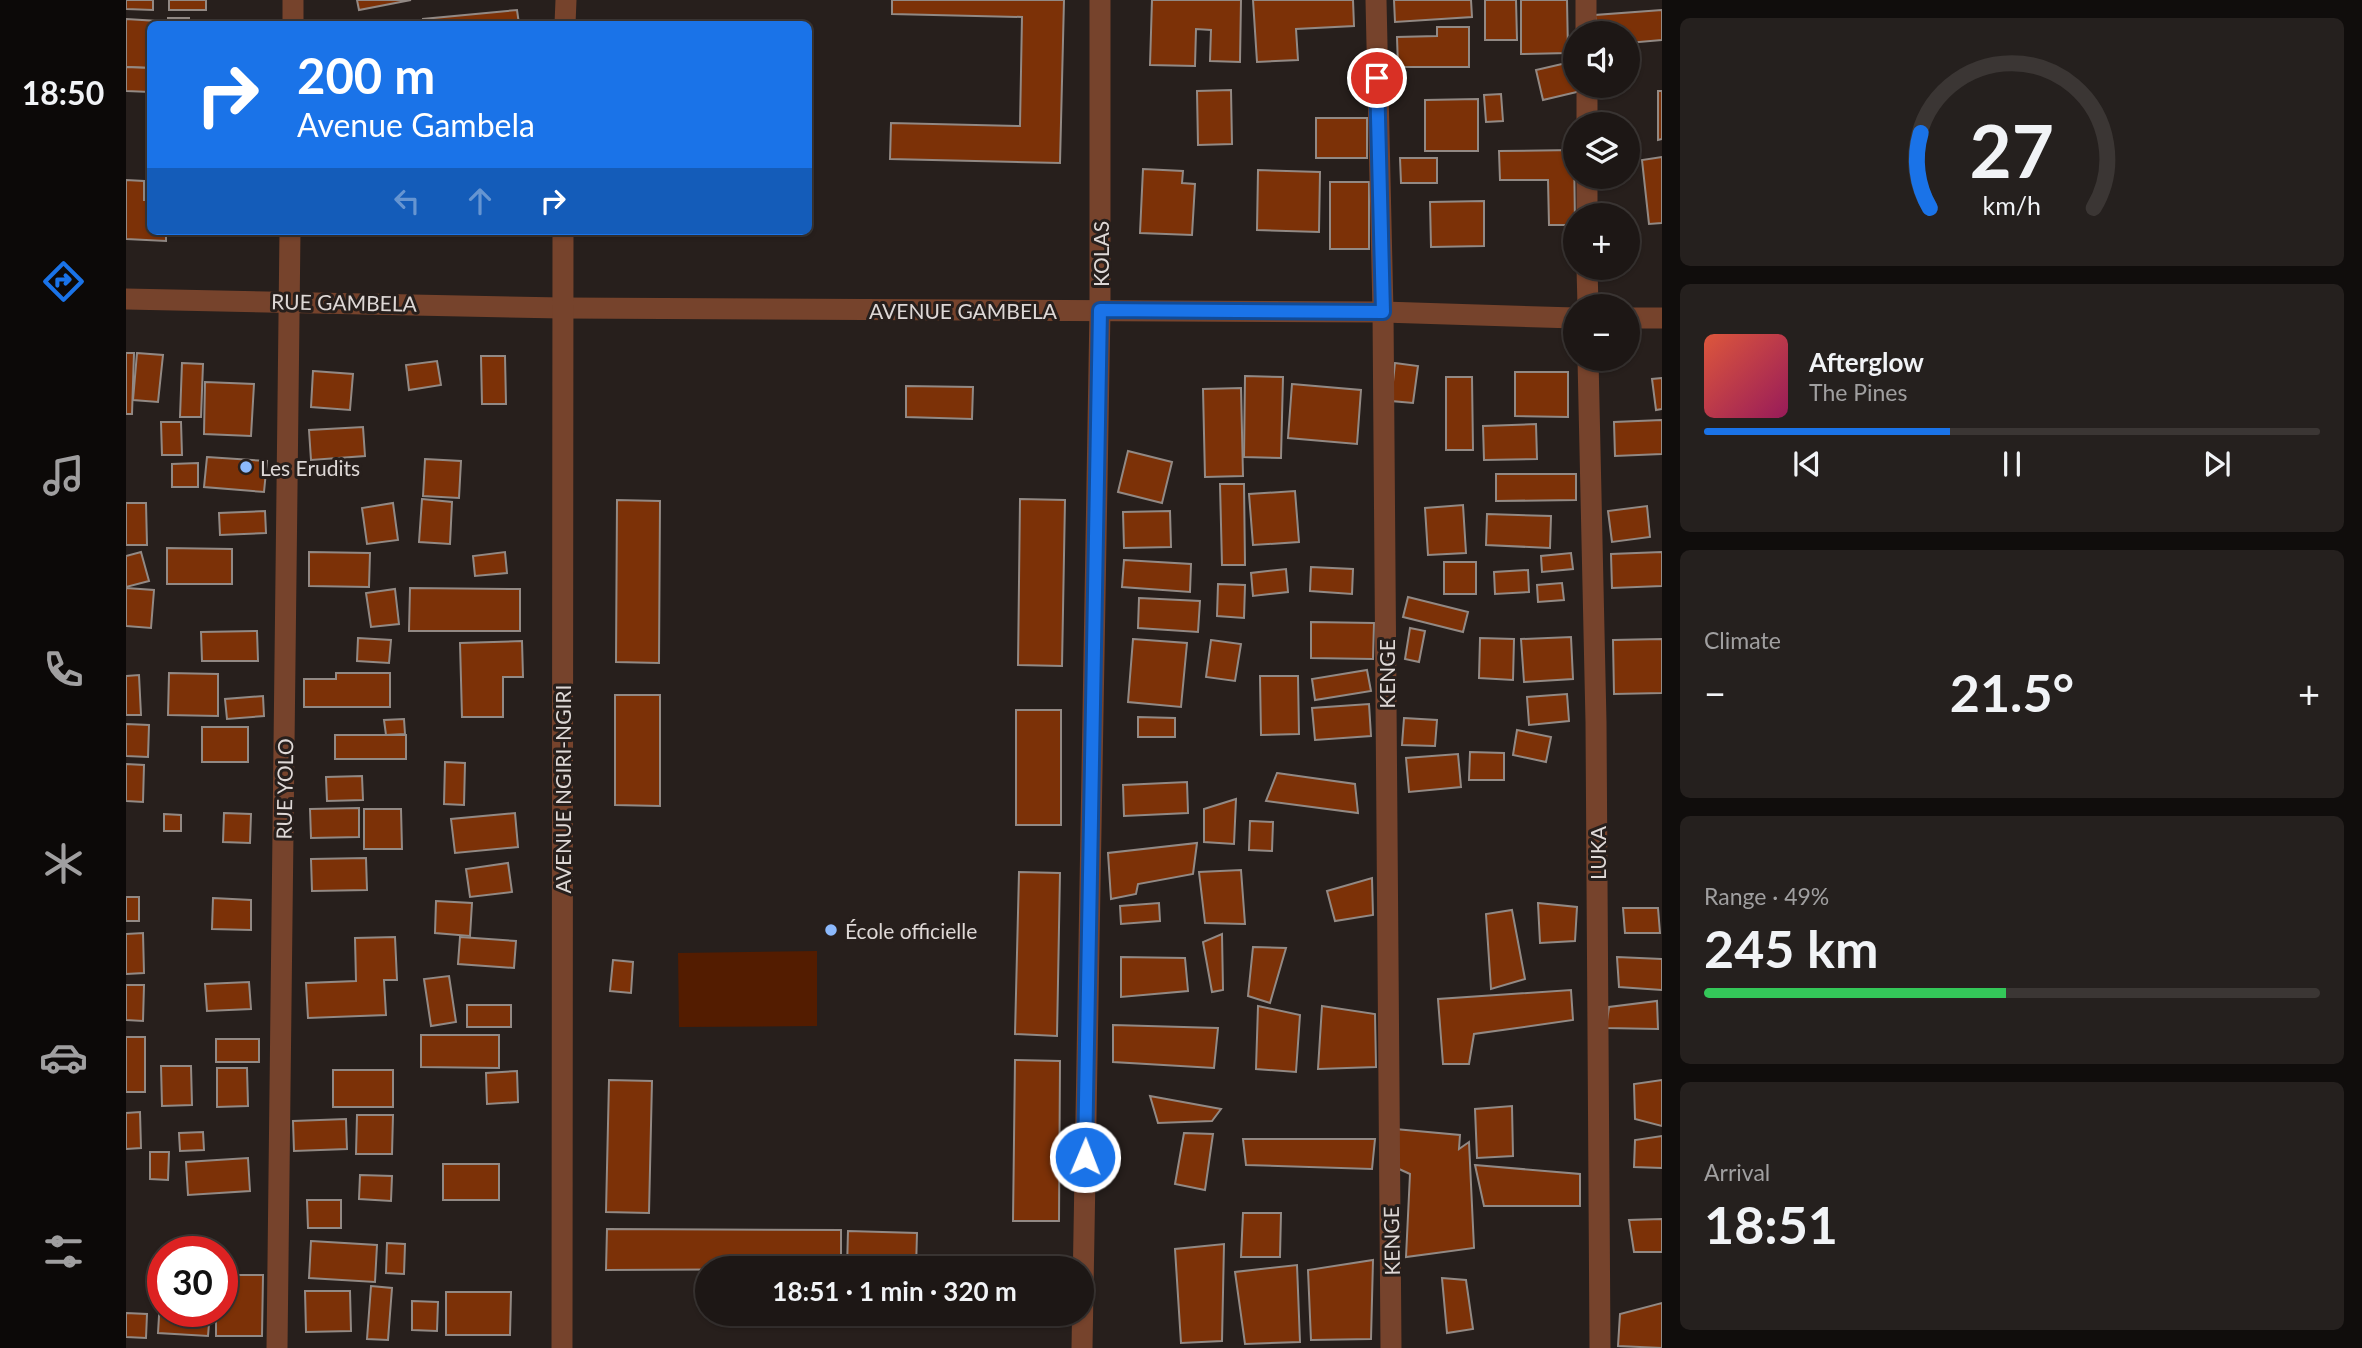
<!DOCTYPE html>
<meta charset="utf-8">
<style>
body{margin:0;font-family:Lato,sans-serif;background:#25201e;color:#f1f3f6;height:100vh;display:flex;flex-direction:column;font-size:26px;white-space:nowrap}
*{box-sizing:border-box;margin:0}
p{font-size:23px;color:#a09fa0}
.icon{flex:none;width:38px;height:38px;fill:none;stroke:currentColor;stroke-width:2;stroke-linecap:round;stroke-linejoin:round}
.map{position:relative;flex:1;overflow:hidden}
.details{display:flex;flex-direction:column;gap:18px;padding:18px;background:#100d0c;width:700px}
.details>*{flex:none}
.hud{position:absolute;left:21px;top:21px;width:665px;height:214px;border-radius:10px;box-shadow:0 2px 5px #0004,0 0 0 2px #3b3634;background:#1a73e8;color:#fff;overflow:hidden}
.controls{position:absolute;left:1437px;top:21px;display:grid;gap:14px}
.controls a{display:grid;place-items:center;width:77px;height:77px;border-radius:50%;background:#1d1715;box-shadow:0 2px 5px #0004,0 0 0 2px #3b3634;font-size:35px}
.speed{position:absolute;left:21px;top:1236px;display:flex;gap:14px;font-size:35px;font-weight:700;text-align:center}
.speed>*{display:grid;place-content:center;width:91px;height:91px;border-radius:50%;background:#1d1715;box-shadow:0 2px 5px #0004,0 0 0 2px #3b3634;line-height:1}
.speed .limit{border:10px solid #d22;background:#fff;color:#111}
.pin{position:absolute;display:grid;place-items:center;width:60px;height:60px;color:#fff;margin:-30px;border:4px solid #fff;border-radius:50%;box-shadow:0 2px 7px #0007}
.me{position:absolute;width:77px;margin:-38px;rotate:1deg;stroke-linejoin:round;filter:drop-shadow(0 0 5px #0008)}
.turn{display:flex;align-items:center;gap:24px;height:147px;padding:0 35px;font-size:32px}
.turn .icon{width:91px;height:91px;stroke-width:2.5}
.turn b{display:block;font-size:49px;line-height:60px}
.lanes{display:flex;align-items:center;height:66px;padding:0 35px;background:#0003;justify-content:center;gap:35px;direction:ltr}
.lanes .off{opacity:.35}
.big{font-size:52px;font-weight:700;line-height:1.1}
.details .card{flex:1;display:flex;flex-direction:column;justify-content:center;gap:10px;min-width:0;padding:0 24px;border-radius:10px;background:#25201e}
.details .dial{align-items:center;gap:0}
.dial svg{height:182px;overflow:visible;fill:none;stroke:#3b3634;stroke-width:7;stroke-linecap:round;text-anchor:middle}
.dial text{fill:#f1f3f6;stroke:none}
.song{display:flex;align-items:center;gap:21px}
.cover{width:84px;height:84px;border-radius:10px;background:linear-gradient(135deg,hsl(10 70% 55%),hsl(330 70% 35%))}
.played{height:7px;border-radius:4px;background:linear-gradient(90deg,#1a73e8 40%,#3b3634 40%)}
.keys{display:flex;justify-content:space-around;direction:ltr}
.heat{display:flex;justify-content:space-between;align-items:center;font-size:38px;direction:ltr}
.charge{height:10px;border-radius:5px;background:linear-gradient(90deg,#34c759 49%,#3b3634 0)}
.trip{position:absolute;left:569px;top:1256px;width:399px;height:70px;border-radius:35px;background:#1d1715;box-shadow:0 2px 5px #0004,0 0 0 2px #3b3634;font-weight:700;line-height:70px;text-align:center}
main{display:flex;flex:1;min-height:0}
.menu{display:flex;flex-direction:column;width:126px;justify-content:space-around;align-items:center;background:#0c0908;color:#a09fa0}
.menu .icon{width:49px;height:49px}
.menu .active{color:#1a73e8}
.menu b{font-size:32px;color:#f1f3f6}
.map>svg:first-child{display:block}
</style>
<main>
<nav class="menu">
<b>18:50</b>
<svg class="icon active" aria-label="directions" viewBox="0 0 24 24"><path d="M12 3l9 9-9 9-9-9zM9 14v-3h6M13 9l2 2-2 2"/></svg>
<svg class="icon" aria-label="music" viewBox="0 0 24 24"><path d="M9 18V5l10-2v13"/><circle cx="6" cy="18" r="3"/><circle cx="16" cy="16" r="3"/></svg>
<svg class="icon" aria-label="phone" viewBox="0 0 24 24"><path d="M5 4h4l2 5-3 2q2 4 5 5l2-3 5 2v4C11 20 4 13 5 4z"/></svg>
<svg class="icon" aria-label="climate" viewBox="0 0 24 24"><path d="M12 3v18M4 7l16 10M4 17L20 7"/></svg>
<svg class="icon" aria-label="car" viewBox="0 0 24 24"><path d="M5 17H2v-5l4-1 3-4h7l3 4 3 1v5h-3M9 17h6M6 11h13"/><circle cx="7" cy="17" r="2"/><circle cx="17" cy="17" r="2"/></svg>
<svg class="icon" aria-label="filters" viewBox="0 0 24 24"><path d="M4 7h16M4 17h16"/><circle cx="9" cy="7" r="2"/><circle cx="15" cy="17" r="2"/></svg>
</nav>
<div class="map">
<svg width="1536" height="1348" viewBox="0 0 1536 1348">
<rect width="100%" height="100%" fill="#271f1c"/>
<polygon fill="#531c00" points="691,951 691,1026 553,1027 552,953"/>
<g fill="#7c3107" stroke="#928984" stroke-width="2">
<polygon points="0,0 27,0 27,10 0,9"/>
<rect x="43" y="0" width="37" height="10"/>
<polygon points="231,0 285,0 233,10"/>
<polygon points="766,0 938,0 934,163 764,159 765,123 894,126 896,17 766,14"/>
<polygon points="1026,0 1115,0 1114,62 1084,61 1085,30 1070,29 1069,66 1024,65"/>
<polygon points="1127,0 1227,0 1228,26 1170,29 1172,60 1131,62"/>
<polygon points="1268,0 1345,0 1346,17 1269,22"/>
<polygon points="1359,0 1390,0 1391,40 1359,40"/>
<polygon points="1395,0 1441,0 1442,53 1395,54"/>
<polygon points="391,10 393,24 297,24 297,19"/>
<polygon points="1536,10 1536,40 1502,43 1502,33 1471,33 1469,15"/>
<rect x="42" y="18" width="21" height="6"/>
<polygon points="0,19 32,21 31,24 24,24 24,68 0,67"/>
<polygon points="1311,27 1343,27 1343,67 1272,67 1271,37 1311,36"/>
<polygon points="1449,61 1449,86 1454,86 1455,91 1417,100 1410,70"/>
<polygon points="0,67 24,68 24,92 0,91"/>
<polygon points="1105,90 1106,144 1072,145 1071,91"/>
<polygon points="1532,91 1536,91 1536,139 1532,140"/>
<polygon points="1375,94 1377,121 1360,122 1358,95"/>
<polygon points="1352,99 1352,151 1299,151 1299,100"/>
<rect x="1190" y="118" width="51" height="40"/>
<polygon points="1448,150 1449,225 1423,225 1422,180 1374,180 1373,151"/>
<polygon points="1536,157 1536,223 1523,224 1516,160"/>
<polygon points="1274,158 1311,158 1311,183 1275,183"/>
<polygon points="1017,169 1057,171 1056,183 1069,184 1066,235 1014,233"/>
<polygon points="1132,170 1194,172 1193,232 1131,230"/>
<polygon points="0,180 18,181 18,200 24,200 24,231 40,231 40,241 0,239"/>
<rect x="1204" y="182" width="39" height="67"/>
<polygon points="1358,201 1358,246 1305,247 1304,202"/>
<polygon points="103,231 145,231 145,235 103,233"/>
<polygon points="239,231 288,231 288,232 239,234"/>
<polygon points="376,231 396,231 395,236 376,234"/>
<polygon points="0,353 8,353 6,414 0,414"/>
<polygon points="11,353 37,355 32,402 7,400"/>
<polygon points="355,356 379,356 380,404 356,404"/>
<polygon points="311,361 315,385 283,390 280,365"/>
<polygon points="56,363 77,364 75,417 54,417"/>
<polygon points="1269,363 1292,366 1287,403 1265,401"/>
<polygon points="187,371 227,374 224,410 185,407"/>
<polygon points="1389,372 1442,372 1442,417 1389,416"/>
<polygon points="1119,376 1157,377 1155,458 1118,457"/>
<polygon points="1320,377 1346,377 1347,450 1320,450"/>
<polygon points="1536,378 1536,409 1530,410 1526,379"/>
<polygon points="79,382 128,384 125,436 78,434"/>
<polygon points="1166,384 1235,390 1231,444 1162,438"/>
<polygon points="780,386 847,387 846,419 780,417"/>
<polygon points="1115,388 1117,476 1079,477 1077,389"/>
<polygon points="1536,420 1536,454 1489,456 1488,422"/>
<polygon points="35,422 55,422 56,455 36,455"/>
<polygon points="1410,424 1411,459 1358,460 1357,426"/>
<polygon points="237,427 239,456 185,460 183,430"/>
<polygon points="1002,451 1046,462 1036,503 992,492"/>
<polygon points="81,457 141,461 138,492 78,487"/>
<polygon points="299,459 335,461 333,498 297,496"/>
<polygon points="72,463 72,487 46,487 46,464"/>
<polygon points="1370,474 1450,474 1450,500 1370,501"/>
<polygon points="1094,484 1118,484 1119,565 1096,565"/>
<polygon points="1169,491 1173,542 1127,545 1123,494"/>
<polygon points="296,499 326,502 324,544 293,542"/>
<polygon points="894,499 939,500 936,666 892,665"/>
<polygon points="491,500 534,501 533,663 490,662"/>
<polygon points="0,503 20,503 21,545 0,545"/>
<polygon points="267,503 272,540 241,544 236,508"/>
<polygon points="1337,505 1340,553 1302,555 1299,508"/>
<polygon points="1521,506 1524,537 1486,542 1482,511"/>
<polygon points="139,511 140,533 94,535 93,513"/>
<polygon points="1044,511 1045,547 998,548 997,512"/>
<polygon points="1361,514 1425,516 1424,548 1360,545"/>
<polygon points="41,548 106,549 106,584 41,584"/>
<polygon points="15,552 23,581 0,587 0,556"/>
<polygon points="183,552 244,553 243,587 183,586"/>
<polygon points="379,552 381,573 349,576 347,556"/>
<polygon points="1536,552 1536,586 1486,588 1485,554"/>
<polygon points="1445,553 1447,569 1416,572 1415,556"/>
<polygon points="998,560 1065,564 1064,592 996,587"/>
<rect x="1318" y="562" width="32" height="32"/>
<polygon points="1185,567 1227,569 1226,594 1184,591"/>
<polygon points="1160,569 1162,592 1127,596 1125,573"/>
<polygon points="1402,570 1403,592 1369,594 1368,572"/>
<polygon points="1436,583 1438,600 1412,602 1411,585"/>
<polygon points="1092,584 1119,585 1118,618 1091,616"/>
<polygon points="0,588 28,590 25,628 0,626"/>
<polygon points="284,588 394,589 394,631 283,631"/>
<polygon points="269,589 273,624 245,627 240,593"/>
<polygon points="1282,597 1342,612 1337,632 1277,617"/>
<polygon points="1013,598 1074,601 1072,632 1012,628"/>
<polygon points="1185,622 1248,623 1247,659 1185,658"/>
<polygon points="1284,628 1299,631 1293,662 1279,659"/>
<polygon points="131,631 132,661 76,661 75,632"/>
<polygon points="1445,637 1447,679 1398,682 1395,639"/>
<polygon points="232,638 265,640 263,663 231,661"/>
<polygon points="1354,638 1388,639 1387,680 1353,678"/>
<polygon points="1007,639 1061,643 1055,707 1002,702"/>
<polygon points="1536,639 1536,693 1488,694 1487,640"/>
<polygon points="1085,640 1115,644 1109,681 1080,677"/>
<polygon points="396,641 397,677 377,677 377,717 336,717 334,643"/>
<polygon points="1241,670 1245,691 1189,700 1186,679"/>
<polygon points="43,673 92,674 92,716 42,715"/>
<polygon points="210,673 264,673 264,707 178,707 178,679 210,679"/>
<polygon points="13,675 15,715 0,715 0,676"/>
<polygon points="1134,676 1172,676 1173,734 1135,735"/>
<polygon points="1441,694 1443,721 1403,725 1401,697"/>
<polygon points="489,695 534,695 534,806 489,805"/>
<polygon points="137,696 138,716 101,719 99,699"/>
<polygon points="1243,704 1245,736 1189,740 1186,708"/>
<rect x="890" y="710" width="45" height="115"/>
<polygon points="1012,717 1049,718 1049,737 1012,737"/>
<polygon points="1278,718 1311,720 1309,746 1276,745"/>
<polygon points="278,719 279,734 260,735 258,720"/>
<polygon points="0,724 23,725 22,757 0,756"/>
<rect x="76" y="727" width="46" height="35"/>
<polygon points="1391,730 1425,737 1420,762 1387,755"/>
<rect x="209" y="735" width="71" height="24"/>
<polygon points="1344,752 1378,753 1378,780 1343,780"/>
<polygon points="1332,754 1335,787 1283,792 1280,758"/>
<polygon points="319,762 339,763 338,805 318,804"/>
<polygon points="0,764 18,765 17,802 0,801"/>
<polygon points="1151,773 1229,784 1232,813 1140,801"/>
<polygon points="236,776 237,800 201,801 200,777"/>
<polygon points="1061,782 1062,813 998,816 997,785"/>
<polygon points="1110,799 1108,844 1078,842 1078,809"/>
<polygon points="233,808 233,837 185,838 184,809"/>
<polygon points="238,809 275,809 276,849 238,849"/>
<polygon points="98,813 125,814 124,843 97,842"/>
<polygon points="389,813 392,847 329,853 325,819"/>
<polygon points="38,814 55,815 55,831 38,831"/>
<polygon points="1124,821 1147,822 1146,851 1123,850"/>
<polygon points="1071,843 1067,874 1012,884 1010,894 985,899 982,853"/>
<polygon points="240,858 241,890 186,891 185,859"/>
<polygon points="382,863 386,892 344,897 340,869"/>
<polygon points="1115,870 1119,924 1079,923 1073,872"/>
<polygon points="893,872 934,873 931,1036 889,1034"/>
<polygon points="1246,878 1247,915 1209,921 1201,891"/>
<rect x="0" y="897" width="13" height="24"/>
<polygon points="87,898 125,900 125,930 86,929"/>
<polygon points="310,901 346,903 344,936 309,933"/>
<polygon points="1033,903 1034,921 995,924 994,906"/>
<polygon points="1412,903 1451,907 1449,941 1414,943"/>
<polygon points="1497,908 1532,908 1534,933 1499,933"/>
<polygon points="1386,910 1399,979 1365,989 1360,914"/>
<polygon points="17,933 18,973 0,974 0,934"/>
<polygon points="1096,934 1097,990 1086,992 1077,942"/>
<polygon points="269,937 271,980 258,980 260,1015 182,1018 180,983 230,981 229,938"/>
<polygon points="334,937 390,941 388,968 332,964"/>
<polygon points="1127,947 1160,948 1144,1003 1122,996"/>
<polygon points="995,957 1059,958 1062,991 995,997"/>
<polygon points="1491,957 1536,959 1536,990 1493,987"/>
<polygon points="487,960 507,962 505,993 484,991"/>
<polygon points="323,976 330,1022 305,1026 298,979"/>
<polygon points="123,982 125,1009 81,1011 79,984"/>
<polygon points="0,985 18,985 17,1021 0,1020"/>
<polygon points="1445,990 1447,1020 1348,1034 1343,1064 1317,1064 1312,999"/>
<polygon points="1531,1001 1532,1029 1480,1028 1483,1007"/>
<rect x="341" y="1005" width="44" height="22"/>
<polygon points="1132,1006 1174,1015 1170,1072 1130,1069"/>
<polygon points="1196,1006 1249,1014 1250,1067 1192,1069"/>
<polygon points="987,1025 1092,1028 1088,1068 987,1062"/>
<polygon points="295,1035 373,1035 373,1068 295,1067"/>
<rect x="0" y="1037" width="19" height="55"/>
<rect x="90" y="1039" width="43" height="23"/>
<polygon points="889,1060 934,1061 933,1221 887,1221"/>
<polygon points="35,1066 65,1066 66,1105 36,1106"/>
<polygon points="91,1068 121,1068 122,1106 91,1107"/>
<rect x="207" y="1070" width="60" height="37"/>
<polygon points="391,1071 392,1102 361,1104 360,1073"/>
<polygon points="483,1080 526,1081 523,1213 480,1212"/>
<polygon points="1536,1080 1536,1126 1509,1119 1508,1084"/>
<polygon points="1024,1096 1095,1109 1086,1121 1032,1123"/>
<polygon points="1386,1106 1387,1156 1351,1158 1349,1109"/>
<polygon points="14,1112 15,1148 0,1149 0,1113"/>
<polygon points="231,1115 267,1115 266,1154 230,1154"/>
<polygon points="220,1119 221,1149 168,1151 167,1121"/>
<polygon points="1269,1129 1334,1135 1333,1149 1343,1142 1348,1248 1280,1257 1284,1174 1273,1169"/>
<polygon points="77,1132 78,1150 54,1151 53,1133"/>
<polygon points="1058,1133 1087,1134 1079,1190 1049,1184"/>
<polygon points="1536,1136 1536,1168 1508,1167 1509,1140"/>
<polygon points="1117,1139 1249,1139 1246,1169 1120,1165"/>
<polygon points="24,1152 43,1152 42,1180 24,1179"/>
<polygon points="122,1158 124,1191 62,1195 60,1162"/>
<rect x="317" y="1164" width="56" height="36"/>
<polygon points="1349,1165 1454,1174 1454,1206 1358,1206"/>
<polygon points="234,1175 266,1176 265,1201 233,1199"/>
<polygon points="181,1200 215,1200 215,1228 182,1228"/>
<polygon points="1117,1213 1155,1213 1154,1257 1115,1257"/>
<polygon points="1536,1219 1536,1252 1508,1252 1503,1220"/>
<polygon points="481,1229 715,1230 715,1269 480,1270"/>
<polygon points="722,1231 791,1233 790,1269 721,1269"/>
<polygon points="185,1241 251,1245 249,1282 183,1278"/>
<polygon points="261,1243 279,1244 278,1274 260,1273"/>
<polygon points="1098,1244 1096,1341 1055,1343 1049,1249"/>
<polygon points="1247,1260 1245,1339 1185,1340 1182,1270"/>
<polygon points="1171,1265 1174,1342 1119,1344 1109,1272"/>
<polygon points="96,1275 137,1275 136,1336 90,1336 90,1311 96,1311"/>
<polygon points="1316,1278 1340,1280 1347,1329 1321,1333"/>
<polygon points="35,1282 37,1311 84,1311 82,1336 32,1333"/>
<polygon points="245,1286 266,1288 262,1340 241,1339"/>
<polygon points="179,1291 224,1291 225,1331 180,1332"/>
<polygon points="320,1292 385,1292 384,1335 320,1335"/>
<polygon points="286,1301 312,1302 311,1331 286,1330"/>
<polygon points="1536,1303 1536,1348 1492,1346 1494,1314"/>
<polygon points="0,1313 21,1314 20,1338 0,1337"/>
</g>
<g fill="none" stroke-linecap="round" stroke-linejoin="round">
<g stroke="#76432c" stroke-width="21">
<polyline points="1250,0 1257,312 1265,1348"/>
<polyline points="1460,0 1460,33"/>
<polyline points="167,24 167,0"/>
<polyline points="439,24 440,0"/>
<polyline points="1461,86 1461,124"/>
<polyline points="1461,177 1461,215"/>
<polyline points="1461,268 1462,306"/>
<polyline points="0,299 436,308 1257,312 1449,318"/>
<polyline points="1502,318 1536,318"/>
<polyline points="1462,359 1470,722 1474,1348"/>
<polyline points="151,1348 164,231"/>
<polyline points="436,1348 437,231"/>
<polyline points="956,1348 974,310 974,0"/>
</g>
</g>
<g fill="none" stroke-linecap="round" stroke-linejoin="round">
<defs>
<polyline id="route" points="959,1157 974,310 1257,312 1251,78"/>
</defs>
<use href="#route" stroke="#114b97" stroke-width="18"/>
<use href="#route" stroke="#1a73e8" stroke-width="12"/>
</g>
<g fill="#8cb9fc" stroke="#271f1c" stroke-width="2.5">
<circle cx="120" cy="467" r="7"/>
<circle cx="705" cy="930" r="7"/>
</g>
<g text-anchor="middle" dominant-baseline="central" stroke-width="6" stroke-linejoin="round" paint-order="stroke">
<g font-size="21" fill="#ded8d6" stroke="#271f1c">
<text transform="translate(974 254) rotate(-90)">KOLAS</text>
<text transform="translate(218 302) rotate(1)">RUE GAMBELA</text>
<text x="837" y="310">AVENUE GAMBELA</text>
<text transform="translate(1260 674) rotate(-90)">KENGE</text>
<text transform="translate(158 789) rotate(-89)">RUE YOLO</text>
<text transform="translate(436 789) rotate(-90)">AVENUE NGIRI-NGIRI</text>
<text transform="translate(1471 853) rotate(-90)">LUKA</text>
<text transform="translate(1265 1241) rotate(-91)">KENGE</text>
</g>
<g font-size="21" fill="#ded8d6" stroke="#271f1c" text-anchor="start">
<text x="134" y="467">Les Erudits</text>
<text x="719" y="930">École officielle</text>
</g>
</g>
</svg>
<div class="controls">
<a><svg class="icon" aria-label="sound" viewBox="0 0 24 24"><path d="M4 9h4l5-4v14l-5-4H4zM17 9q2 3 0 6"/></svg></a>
<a><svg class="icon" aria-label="layers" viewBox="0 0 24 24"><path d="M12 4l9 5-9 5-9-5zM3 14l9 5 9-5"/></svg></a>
<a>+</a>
<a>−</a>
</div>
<div class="speed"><div class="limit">30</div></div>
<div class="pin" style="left:1251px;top:78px;background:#d93025"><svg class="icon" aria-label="arrive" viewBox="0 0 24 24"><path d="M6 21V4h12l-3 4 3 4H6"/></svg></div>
<svg class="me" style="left:959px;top:1157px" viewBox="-20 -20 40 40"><circle r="17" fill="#1a73e8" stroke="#fff" stroke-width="3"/><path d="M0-11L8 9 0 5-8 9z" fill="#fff"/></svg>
<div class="trip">18:51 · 1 min · 320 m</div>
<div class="hud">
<div class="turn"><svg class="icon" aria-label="right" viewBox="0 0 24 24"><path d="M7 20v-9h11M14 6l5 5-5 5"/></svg><div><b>200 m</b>Avenue Gambela</div></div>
<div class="lanes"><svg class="icon off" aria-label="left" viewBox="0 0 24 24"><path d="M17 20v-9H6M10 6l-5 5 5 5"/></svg><svg class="icon off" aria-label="ahead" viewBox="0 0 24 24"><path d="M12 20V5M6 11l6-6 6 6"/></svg><svg class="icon" aria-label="right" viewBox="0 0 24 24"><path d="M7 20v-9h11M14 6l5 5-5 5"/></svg></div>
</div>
</div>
<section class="details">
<div class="card dial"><svg viewBox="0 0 100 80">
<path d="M14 69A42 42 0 1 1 86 69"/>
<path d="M14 69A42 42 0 0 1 10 36" stroke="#1a73e8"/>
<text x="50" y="56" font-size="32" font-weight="700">27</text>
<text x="50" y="72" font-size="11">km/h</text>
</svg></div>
<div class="card">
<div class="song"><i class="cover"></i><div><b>Afterglow</b><p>The Pines</p></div></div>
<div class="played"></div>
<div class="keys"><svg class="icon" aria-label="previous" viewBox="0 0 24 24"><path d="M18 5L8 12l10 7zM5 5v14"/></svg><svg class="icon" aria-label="pause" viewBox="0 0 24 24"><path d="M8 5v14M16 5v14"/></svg><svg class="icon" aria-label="next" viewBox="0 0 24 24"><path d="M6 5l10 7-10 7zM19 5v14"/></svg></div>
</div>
<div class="card"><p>Climate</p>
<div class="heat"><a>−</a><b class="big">21.5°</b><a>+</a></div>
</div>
<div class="card"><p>Range · 49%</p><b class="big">245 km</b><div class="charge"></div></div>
<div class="card"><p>Arrival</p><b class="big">18:51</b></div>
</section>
</main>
